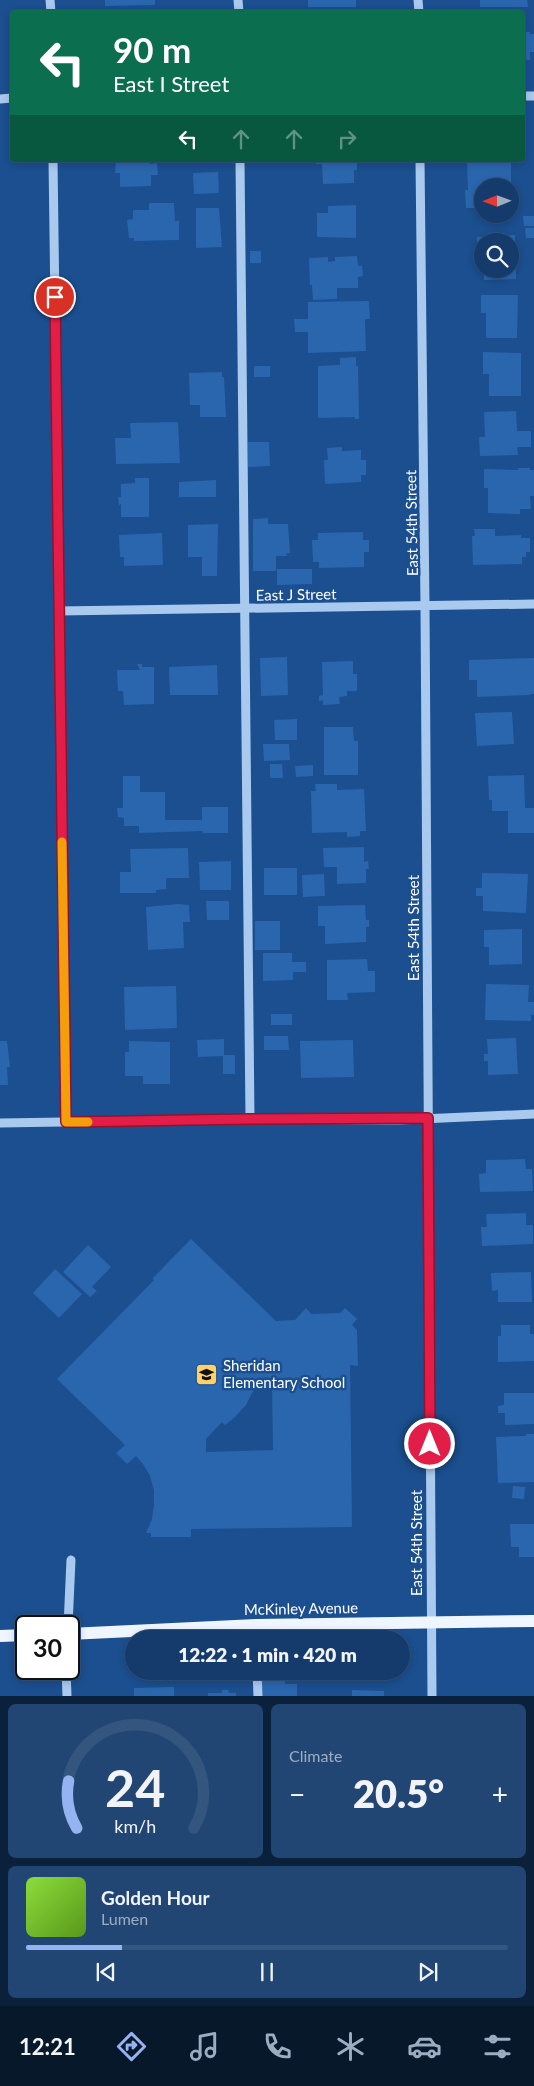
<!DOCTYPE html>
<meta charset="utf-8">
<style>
body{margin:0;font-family:Lato,sans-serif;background:#214673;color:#f1f3f6;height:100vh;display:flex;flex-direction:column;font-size:19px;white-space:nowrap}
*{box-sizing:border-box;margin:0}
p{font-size:16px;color:#9dadc1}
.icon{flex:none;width:28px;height:28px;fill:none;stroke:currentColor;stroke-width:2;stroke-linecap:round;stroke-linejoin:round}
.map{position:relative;height:1696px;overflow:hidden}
.drawer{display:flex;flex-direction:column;gap:8px;padding:8px;background:#0b203b;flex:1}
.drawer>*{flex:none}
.top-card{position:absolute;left:10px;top:10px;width:515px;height:152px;border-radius:5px;box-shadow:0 2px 8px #0003,0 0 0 1px #33557e;background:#0b6e4f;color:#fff;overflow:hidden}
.needle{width:32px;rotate:269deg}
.tools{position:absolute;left:474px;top:178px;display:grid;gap:10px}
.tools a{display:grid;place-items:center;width:45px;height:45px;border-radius:50%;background:#143b6b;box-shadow:0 2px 8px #0003,0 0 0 1px #33557e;font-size:25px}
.speed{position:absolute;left:15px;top:1615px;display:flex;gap:10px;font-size:25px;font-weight:700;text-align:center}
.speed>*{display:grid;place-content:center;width:65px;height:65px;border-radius:50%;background:#143b6b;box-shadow:0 2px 8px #0003,0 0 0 1px #33557e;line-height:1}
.speed .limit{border:2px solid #111;border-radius:8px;background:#fff;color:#111}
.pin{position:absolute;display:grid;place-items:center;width:42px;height:42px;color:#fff;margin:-21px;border:2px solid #fff;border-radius:50%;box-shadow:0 1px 5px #0007}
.me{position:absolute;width:55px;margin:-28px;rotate:0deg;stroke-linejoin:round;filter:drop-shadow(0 0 4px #0008)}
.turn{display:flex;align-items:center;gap:18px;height:105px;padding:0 20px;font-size:22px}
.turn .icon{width:65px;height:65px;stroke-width:2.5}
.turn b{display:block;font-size:35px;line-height:42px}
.lanes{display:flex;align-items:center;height:48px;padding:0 20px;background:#0003;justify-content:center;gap:25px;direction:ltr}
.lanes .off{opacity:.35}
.big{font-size:38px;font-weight:800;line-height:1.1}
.drawer .tile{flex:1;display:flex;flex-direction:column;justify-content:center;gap:8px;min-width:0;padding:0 18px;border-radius:8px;background:#214673}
.drawer .dial{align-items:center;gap:0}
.dial svg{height:130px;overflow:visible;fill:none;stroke:#33557e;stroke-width:7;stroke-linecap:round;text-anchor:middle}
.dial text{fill:#f1f3f6;stroke:none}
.song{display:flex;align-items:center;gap:15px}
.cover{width:60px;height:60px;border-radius:8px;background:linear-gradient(135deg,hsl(90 70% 55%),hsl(90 70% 35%))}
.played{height:5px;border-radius:2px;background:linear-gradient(90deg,#95b2f1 20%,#33557e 20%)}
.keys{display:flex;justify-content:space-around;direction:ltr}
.heat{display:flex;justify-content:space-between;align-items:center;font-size:28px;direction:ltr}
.drawer .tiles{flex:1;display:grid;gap:8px;grid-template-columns:1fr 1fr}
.tile:last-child{grid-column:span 2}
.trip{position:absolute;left:125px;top:1630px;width:285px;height:50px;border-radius:25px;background:#143b6b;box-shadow:0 2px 8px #0003,0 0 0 1px #33557e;font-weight:800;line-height:50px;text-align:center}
.tab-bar{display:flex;height:80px;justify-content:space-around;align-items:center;background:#08182b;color:#9dadc1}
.tab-bar .icon{width:35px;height:35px}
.tab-bar .selected{color:#95b2f1}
.tab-bar b{font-size:22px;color:#f1f3f6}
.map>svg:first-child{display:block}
</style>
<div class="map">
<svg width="534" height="1696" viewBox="0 0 534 1696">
<rect width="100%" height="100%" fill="#1b4f8f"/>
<g fill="#2a66ad" fill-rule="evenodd">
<polygon points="105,0 155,0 155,5 105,6"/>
<rect x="308" y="0" width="48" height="7"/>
<polygon points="480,0 527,0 528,7 480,7"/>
<polygon points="522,32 530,32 530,34 534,34 534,52 530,52 530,60 522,60"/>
<polygon points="116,160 150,160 150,164 157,163 158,175 151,175 151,186 120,187 120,173 115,173"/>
<polygon points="316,160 357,160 357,170 354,170 354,183 323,184 322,164 316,164"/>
<polygon points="511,160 511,186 482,186 482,208 466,208 465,190 468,190 467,161"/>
<polygon points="218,172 219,193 194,194 193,173"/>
<polygon points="149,203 174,203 175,221 179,221 179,240 134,241 134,238 129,238 127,220 133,219 133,210 149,210"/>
<polygon points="356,205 356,238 317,237 317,213 328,213 328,206"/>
<polygon points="196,208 219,208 222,247 196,248"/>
<polygon points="523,216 534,216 534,226 524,226"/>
<polygon points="525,228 534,228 534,238 526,238"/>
<polygon points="515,235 516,279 484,280 484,269 510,269 510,241 482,241 482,252 477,252 477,237"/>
<rect x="250" y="251" width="11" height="12"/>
<polygon points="357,256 358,266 362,266 363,276 358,277 358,288 337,288 337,299 313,300 312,285 310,285 309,258 328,257 328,262 335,261 335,257"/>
<polygon points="481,295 518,295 517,338 486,338 486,313 481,313"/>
<polygon points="369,301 370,319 365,319 366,351 308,353 308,332 295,332 294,319 308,319 308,302"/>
<polygon points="483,352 521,353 521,396 489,396 489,374 483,374"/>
<polygon points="356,357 356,366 358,366 359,419 355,419 355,417 318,418 318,366 340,365 340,358"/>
<rect x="254" y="366" width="16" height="11"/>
<polygon points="222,372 222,377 224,377 226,417 200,417 200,405 190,405 189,373"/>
<polygon points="516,411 517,431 531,431 531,447 517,447 518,455 480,456 479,437 485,437 484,412"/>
<polygon points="178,422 180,463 116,464 115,438 131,438 130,423"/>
<polygon points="248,442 269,442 270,466 248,467"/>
<polygon points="342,447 342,451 361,450 361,460 366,460 366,475 361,475 361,482 325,484 324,460 328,460 327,448"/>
<polygon points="518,468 530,468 530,470 534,470 534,496 530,496 531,509 520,509 520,514 488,513 488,488 484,488 484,469 518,470"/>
<polygon points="135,478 149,478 149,517 121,517 121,504 119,505 118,497 121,497 121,484 135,483"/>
<polygon points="216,480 216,497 179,497 179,482"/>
<polygon points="268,518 268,524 288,524 290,553 286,553 287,556 276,556 276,571 253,571 253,519"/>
<polygon points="218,524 217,576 202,576 202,557 188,557 188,525"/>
<polygon points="474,529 495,529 495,536 521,535 521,538 530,538 530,552 526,552 526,557 522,557 522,564 473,565 472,536 475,536"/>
<polygon points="363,532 363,540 369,540 369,552 364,552 364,567 319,568 319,562 313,562 312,540 318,540 318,533"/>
<polygon points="162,533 163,565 124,566 124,557 120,557 119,535"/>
<polygon points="277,569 312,569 312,584 277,585"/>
<polygon points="287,657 288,695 261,696 260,658"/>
<polygon points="534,658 534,694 530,694 530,695 477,697 477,680 469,680 469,660"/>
<polygon points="353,661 353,674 357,674 357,691 347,691 347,696 339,697 340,704 323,705 323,700 319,701 319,696 323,695 322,662"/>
<polygon points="137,664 142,664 142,667 154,667 154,704 124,705 123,691 118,691 117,670 140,670"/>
<polygon points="217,665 218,695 170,695 169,667"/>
<polygon points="512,712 514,744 477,746 475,713"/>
<polygon points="297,719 297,740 275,740 274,720"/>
<polygon points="324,727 353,727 354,741 358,741 358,775 324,775"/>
<polygon points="263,744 289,744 290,760 264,761"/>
<polygon points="270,764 282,764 283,778 270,778"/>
<polygon points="313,765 313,776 296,777 295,766"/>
<polygon points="524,775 525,808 534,808 534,833 508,833 508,811 492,811 492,800 489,800 488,776"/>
<polygon points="123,776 140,776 140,792 165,792 165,820 202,820 202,807 228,807 228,833 203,833 203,831 139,833 139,826 124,826 124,818 118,817 117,808 123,808"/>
<polygon points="315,784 337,784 337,790 364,789 366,831 360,831 360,836 347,837 347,832 312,833 311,791 316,791"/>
<polygon points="364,847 364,862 368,861 369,869 366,869 366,883 337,884 337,867 324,867 323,848"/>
<polygon points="188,848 189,878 166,878 166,889 156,890 156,893 120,893 120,872 131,872 130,849"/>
<polygon points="231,861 231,890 200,890 199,862"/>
<rect x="264" y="868" width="33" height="27"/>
<polygon points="482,873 528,874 526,913 483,911 483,896 476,896 476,888 482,888"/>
<polygon points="324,874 325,896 303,897 302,875"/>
<polygon points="206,901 229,901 229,920 207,920"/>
<polygon points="178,904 189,905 190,922 183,922 184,948 148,950 146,907"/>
<polygon points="365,905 366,920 369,920 369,927 366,927 366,942 325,944 325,926 318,926 318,906"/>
<rect x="255" y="921" width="25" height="29"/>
<polygon points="522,929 522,964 489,965 489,947 484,947 484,930"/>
<polygon points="263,953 292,953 292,962 306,962 306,972 293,972 293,980 263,981"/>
<polygon points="367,959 368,971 375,971 375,992 347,993 348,1000 327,1000 327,960"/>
<polygon points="486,984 529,985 528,1002 534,1002 534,1015 531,1015 531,1021 485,1020"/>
<polygon points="176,986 177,1028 125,1030 124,987"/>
<rect x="271" y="1014" width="21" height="11"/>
<polygon points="264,1036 288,1036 289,1050 264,1050"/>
<polygon points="516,1038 518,1074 488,1075 488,1061 484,1061 484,1054 488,1054 487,1039"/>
<polygon points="224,1039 224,1055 235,1055 235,1074 223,1074 223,1056 198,1057 197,1040"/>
<polygon points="353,1040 354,1077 301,1078 300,1041"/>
<polygon points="0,1041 7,1041 10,1067 7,1067 8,1085 0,1085"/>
<polygon points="129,1041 170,1042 170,1084 143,1084 143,1076 125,1076 125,1052 129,1052"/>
<polygon points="525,1159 526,1169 532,1169 533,1191 480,1192 479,1174 486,1173 486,1160"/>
<polygon points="526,1213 526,1225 533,1225 533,1244 482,1246 481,1227 487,1227 486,1214"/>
<path d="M 191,1239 L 276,1321 L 295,1320 L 306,1308 L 311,1314 L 340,1313 L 345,1308 L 357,1319 L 352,1325 L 357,1330 L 358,1366 L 350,1365 L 352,1527 L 191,1529 L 191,1537 L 151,1537 L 151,1533 L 146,1533 L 152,1519 L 154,1505 L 154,1490 L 150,1476 L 143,1464 L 136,1456 L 127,1464 L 116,1453 L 125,1445 L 57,1379 L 154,1280 L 152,1279 ZM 261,1383 L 272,1383 L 273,1450 L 206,1452 L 206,1439 L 222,1422 L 225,1425 L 235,1417 L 246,1405 L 253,1391 Z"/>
<polygon points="88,1245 111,1267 92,1287 97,1291 90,1297 63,1272"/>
<polygon points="55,1269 82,1294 59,1318 33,1293"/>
<polygon points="531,1272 532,1302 498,1302 498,1290 492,1291 491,1273"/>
<polygon points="501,1325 530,1325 530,1334 534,1334 534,1361 498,1362 498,1336 501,1336"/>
<polygon points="504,1393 534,1393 534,1424 505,1425 505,1413 498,1413 498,1406 504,1405"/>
<polygon points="526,1434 534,1434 534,1482 498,1483 496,1437 526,1436"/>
<polygon points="513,1486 525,1487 524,1499 512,1498"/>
<polygon points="510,1524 534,1524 534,1557 519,1557 519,1547 511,1547"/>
<polygon points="262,1671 285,1671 285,1684 297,1684 297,1696 262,1696"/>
<polygon points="174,1687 174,1696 134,1696 134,1688"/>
<polygon points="222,1690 228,1690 229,1693 236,1693 236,1696 208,1696 208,1693 222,1693"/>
<polygon points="352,1690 384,1691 384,1696 352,1696"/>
</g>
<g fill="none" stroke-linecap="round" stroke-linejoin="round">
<g stroke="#a9c9ee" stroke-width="9">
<polyline points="50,0 51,12"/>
<polyline points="238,0 239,12"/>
<polyline points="418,0 419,12"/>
<polyline points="522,96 534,96"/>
<polyline points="0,99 12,98"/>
<polyline points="53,160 66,1122"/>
<polyline points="240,160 250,1119"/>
<polyline points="420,160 425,606 432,1696"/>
<polyline points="59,611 534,604"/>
<polyline points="0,1123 250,1119 399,1120 534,1114"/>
<polyline points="256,1625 257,1639"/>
<polyline points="68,1626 71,1560"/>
<polyline points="66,1669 67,1696"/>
<polyline points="257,1671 258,1696"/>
</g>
<g stroke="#f0f6ff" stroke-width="12">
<polyline points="69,1634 256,1625 534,1621"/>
<polyline points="0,1636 26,1635"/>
</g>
</g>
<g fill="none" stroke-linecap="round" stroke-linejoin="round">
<defs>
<polyline id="route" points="55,297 66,1122 250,1119 428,1118 430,1444"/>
</defs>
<use href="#route" stroke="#92132f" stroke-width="12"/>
<use href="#route" stroke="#e11d48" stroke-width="9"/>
<polyline stroke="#f59e0b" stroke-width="9" points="62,842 66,1122 88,1122"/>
</g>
<defs>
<symbol id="school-square" viewBox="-11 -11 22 22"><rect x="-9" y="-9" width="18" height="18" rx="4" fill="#ffd166" stroke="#1b4f8f"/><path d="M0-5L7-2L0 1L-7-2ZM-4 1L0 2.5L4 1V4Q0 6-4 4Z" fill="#111"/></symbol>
</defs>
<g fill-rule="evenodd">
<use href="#school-square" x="194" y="1362" width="25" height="25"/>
</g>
<g text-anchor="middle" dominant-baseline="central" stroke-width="5" stroke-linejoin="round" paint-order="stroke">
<g font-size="15" fill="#fff" stroke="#1b4f8f">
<text transform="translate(411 523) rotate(-91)">East 54th Street</text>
<text transform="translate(296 594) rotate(-1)">East J Street</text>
<text transform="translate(413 928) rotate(-90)">East 54th Street</text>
<text transform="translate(416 1543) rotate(-90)">East 54th Street</text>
<text transform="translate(301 1608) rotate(-1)">McKinley Avenue</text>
</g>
<g font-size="15" fill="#fff" stroke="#1b4f8f" text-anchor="start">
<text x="223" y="1365">Sheridan<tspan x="223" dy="17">Elementary School</tspan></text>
</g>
</g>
</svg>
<div class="tools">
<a><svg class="needle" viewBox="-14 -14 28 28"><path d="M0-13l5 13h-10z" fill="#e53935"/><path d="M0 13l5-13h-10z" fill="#9dadc1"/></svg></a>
<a><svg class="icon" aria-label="search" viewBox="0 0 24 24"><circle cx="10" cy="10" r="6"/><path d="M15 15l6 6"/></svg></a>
</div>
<div class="speed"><div class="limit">30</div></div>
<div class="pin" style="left:55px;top:297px;background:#d93025"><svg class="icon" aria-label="arrive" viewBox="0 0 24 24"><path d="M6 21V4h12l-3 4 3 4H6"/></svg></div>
<svg class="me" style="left:430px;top:1444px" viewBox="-20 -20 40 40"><circle r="17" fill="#e11d48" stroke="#fff" stroke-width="3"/><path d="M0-11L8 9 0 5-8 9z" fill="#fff"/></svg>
<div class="trip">12:22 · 1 min · 420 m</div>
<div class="top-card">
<div class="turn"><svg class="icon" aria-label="left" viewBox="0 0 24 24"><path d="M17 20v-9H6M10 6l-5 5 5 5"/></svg><div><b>90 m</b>East I Street</div></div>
<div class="lanes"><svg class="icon" aria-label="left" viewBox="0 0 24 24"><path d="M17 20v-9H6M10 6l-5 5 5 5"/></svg><svg class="icon off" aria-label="ahead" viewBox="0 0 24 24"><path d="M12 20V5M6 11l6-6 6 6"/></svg><svg class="icon off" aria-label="ahead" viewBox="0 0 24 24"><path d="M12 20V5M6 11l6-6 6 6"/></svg><svg class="icon off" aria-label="right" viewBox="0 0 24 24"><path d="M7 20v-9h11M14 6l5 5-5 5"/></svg></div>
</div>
</div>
<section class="drawer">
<div class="tiles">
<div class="tile dial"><svg viewBox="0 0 100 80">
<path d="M14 69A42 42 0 1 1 86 69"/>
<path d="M14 69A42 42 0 0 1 9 40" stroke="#95b2f1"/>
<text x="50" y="56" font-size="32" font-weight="700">24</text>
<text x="50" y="72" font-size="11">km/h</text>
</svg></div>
<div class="tile"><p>Climate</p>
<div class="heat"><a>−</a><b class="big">20.5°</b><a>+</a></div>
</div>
<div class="tile">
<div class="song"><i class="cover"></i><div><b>Golden Hour</b><p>Lumen</p></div></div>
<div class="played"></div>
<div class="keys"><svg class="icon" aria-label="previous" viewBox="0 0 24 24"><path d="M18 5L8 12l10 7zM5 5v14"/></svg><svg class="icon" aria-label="pause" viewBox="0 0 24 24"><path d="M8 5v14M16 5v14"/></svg><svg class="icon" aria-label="next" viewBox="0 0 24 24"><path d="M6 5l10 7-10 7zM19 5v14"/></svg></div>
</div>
</div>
</section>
<nav class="tab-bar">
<b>12:21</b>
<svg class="icon selected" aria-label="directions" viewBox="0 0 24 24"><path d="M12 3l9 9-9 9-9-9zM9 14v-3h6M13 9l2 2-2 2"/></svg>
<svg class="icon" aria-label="music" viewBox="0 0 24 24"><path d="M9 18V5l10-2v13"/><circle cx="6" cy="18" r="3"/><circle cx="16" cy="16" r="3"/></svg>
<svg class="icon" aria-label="phone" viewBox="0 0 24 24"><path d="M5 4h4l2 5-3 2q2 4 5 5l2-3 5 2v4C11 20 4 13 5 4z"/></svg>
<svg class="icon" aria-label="climate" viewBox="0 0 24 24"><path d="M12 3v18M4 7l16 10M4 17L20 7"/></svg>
<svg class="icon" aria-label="car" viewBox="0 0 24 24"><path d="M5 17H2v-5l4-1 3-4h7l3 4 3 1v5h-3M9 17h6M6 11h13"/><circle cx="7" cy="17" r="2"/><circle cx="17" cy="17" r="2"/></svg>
<svg class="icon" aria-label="filters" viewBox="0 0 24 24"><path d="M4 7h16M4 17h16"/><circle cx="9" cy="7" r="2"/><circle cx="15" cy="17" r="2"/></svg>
</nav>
